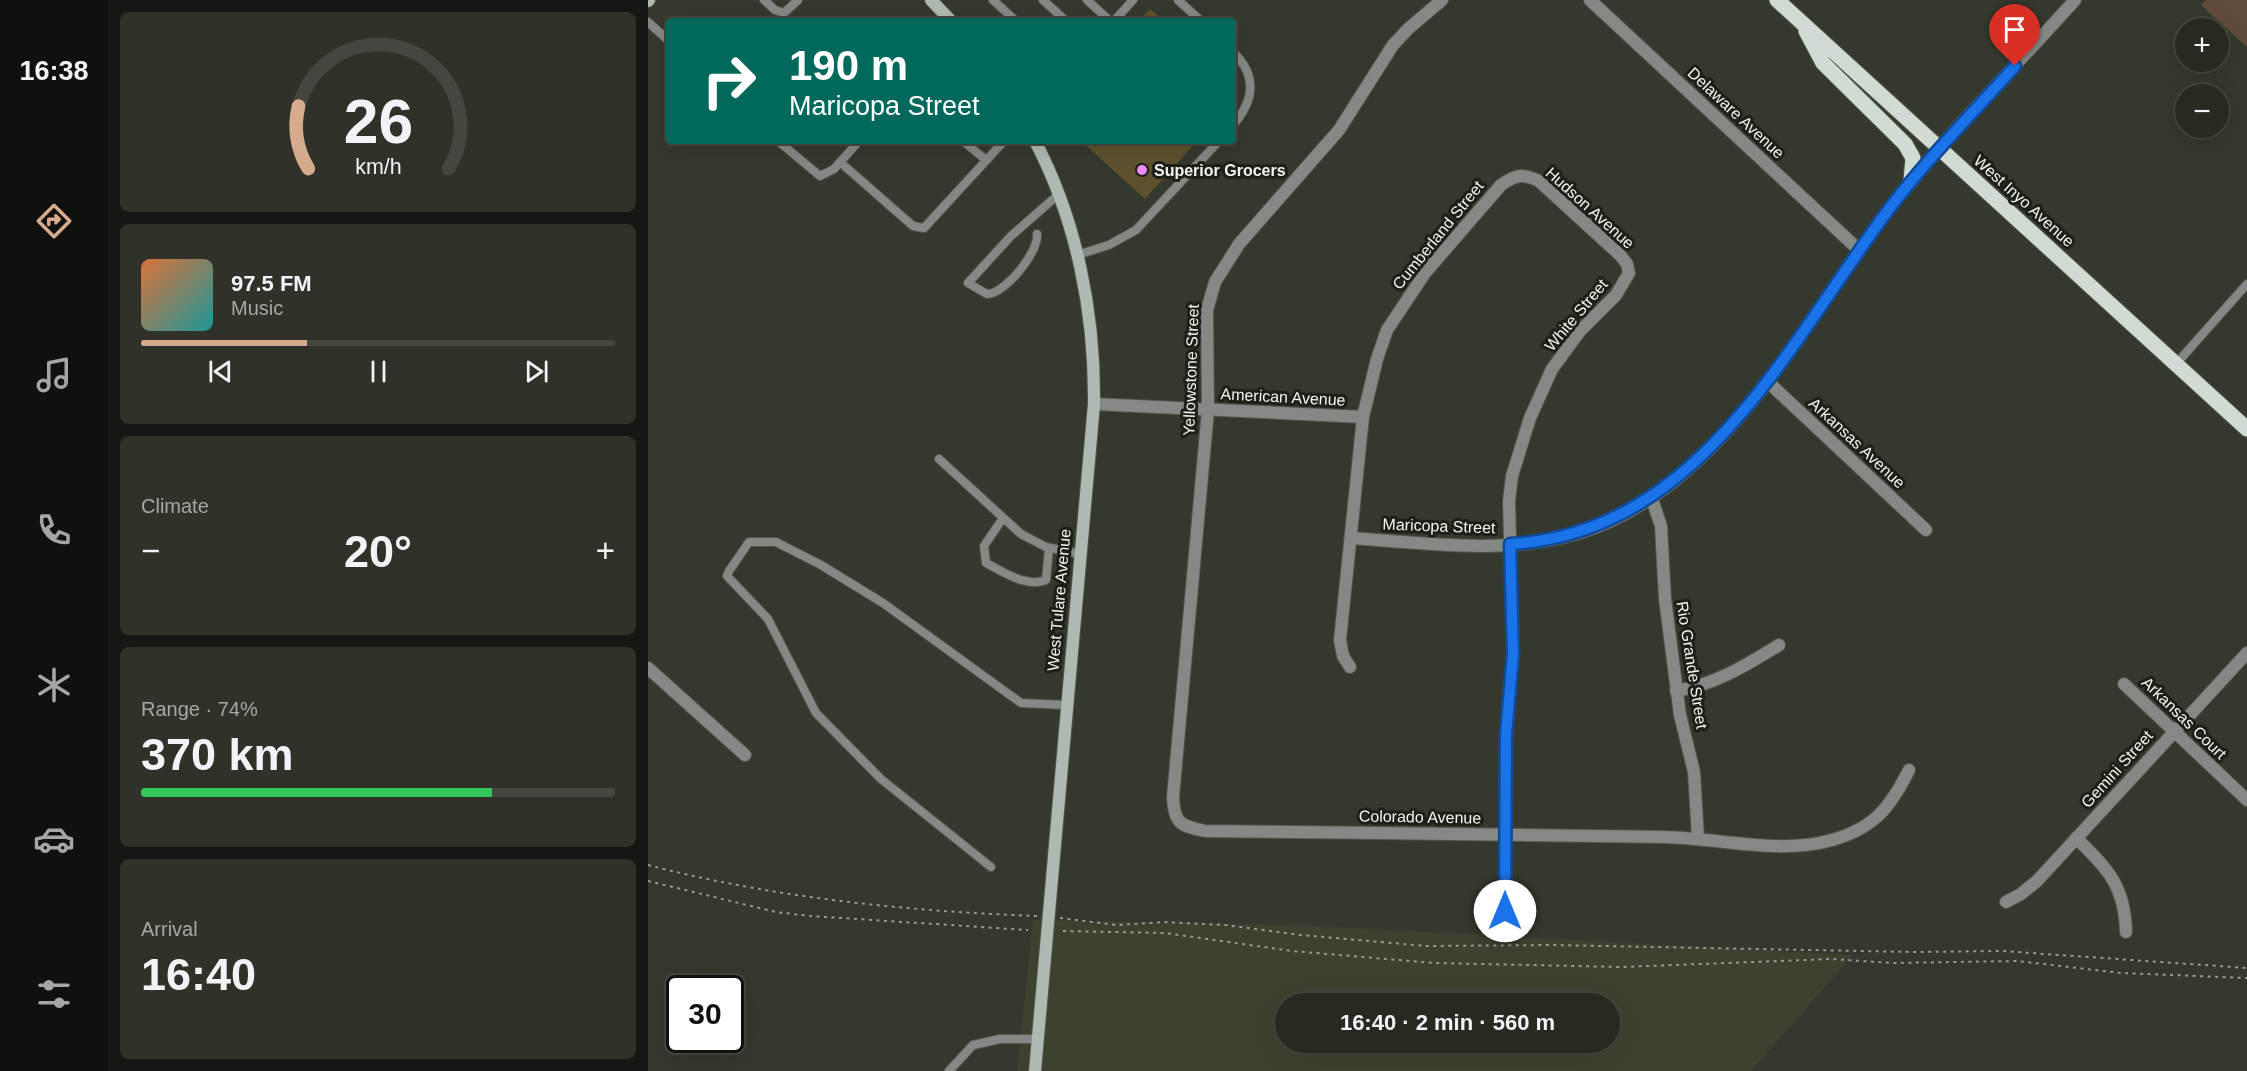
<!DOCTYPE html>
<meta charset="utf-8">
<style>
body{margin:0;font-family:Helvetica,sans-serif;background:#30322a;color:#f1f3f6;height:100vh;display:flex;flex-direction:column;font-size:22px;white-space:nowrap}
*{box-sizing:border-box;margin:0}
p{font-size:20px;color:#a5a7a5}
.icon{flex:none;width:33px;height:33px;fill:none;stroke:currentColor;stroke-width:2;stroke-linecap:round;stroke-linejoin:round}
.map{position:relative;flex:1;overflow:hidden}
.sheet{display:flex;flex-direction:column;gap:12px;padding:12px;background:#161713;width:540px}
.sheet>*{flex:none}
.hud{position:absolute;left:18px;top:18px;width:570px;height:126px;border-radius:6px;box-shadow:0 6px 24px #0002,0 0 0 2px #444640;background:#00695c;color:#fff;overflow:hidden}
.tools{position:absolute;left:1527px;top:18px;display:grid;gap:12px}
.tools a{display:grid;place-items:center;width:54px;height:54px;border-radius:50%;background:#282a22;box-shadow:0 6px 24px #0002,0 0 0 2px #444640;font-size:30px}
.speed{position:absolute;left:18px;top:975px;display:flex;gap:12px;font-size:30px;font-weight:700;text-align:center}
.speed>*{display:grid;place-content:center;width:78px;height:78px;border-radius:50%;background:#282a22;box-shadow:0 6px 24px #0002,0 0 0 2px #444640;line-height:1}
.speed .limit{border:3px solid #111;border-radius:9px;background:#fff;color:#111}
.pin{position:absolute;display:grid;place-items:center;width:51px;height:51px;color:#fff;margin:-62px -26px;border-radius:50% 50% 50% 0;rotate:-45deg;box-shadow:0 0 6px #0007}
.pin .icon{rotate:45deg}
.me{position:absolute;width:66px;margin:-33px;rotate:0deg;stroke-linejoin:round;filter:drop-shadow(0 0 4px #0008)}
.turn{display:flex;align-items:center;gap:21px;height:126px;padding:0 24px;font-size:27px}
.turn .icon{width:78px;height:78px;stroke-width:2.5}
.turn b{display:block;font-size:42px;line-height:51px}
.big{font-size:45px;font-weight:700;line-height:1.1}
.sheet .tile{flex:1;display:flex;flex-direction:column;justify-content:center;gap:9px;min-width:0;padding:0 21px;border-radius:9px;background:#30322a}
.sheet .dial{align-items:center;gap:0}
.dial svg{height:156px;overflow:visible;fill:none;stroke:#444640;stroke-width:7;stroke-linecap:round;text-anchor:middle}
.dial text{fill:#f1f3f6;stroke:none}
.song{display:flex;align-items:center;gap:18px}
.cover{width:72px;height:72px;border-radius:9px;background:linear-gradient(135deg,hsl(20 70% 55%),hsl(180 70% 35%))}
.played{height:6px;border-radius:3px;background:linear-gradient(90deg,#d6ab8b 35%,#444640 35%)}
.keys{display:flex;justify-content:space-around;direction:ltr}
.heat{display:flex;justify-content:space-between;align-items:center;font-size:33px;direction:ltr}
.charge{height:9px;border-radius:4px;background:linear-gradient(90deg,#34c759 74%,#444640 0)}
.trip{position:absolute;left:627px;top:993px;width:345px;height:60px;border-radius:30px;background:#282a22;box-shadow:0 6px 24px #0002,0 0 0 2px #444640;font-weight:700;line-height:60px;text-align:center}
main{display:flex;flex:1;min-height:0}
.dock{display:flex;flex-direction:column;width:108px;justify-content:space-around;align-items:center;background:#10110e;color:#a5a7a5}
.dock .icon{width:42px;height:42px}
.dock .selected{color:#d6ab8b}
.dock b{font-size:27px;color:#f1f3f6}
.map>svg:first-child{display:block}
</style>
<main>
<nav class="dock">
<b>16:38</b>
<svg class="icon selected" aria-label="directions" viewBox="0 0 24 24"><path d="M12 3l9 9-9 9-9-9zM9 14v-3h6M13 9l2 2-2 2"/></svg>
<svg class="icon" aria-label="music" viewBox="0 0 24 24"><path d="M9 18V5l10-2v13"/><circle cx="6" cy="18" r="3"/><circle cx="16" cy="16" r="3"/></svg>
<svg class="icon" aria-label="phone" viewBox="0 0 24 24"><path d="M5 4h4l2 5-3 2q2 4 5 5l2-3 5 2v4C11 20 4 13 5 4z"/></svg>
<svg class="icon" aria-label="climate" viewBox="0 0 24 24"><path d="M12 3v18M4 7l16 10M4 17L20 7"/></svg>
<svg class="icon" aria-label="car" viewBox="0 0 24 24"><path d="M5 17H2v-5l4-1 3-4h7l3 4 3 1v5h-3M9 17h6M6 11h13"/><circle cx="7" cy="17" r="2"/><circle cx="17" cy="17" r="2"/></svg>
<svg class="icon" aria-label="filters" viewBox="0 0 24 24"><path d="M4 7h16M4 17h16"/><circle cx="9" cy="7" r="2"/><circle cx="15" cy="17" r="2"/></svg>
</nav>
<section class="sheet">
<div class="tile dial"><svg viewBox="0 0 100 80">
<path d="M14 69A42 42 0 1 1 86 69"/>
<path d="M14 69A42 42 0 0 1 9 37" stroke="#d6ab8b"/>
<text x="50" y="56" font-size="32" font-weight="700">26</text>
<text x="50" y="72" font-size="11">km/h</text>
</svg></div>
<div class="tile">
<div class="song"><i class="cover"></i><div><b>97.5 FM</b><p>Music</p></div></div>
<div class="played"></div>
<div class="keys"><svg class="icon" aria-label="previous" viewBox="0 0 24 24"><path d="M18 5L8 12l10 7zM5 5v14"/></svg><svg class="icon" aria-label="pause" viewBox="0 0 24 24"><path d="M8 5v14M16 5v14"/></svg><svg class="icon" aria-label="next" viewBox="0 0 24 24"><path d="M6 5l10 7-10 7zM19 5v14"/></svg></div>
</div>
<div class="tile"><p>Climate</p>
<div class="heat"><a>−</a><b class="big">20°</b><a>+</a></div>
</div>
<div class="tile"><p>Range · 74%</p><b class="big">370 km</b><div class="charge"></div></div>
<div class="tile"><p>Arrival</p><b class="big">16:40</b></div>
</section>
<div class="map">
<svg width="1599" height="1071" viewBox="0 0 1599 1071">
<rect width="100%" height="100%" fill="#35382d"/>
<path fill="#3d4230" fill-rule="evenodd" d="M 385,920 L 649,925 L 1205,955 L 1103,1071 L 369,1071 ZM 638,1004 L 962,1004 L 962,1042 L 638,1042 Z"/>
<polygon fill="#614b3b" points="1558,0 1599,0 1599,47 1553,5"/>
<g fill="#5e512e">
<polygon points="502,9 516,21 491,21"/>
<polygon points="433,141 549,141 497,199"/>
</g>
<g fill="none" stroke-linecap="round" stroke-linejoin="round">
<defs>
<g id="lane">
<polyline points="116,0 127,10 136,13 150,0"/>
<polyline points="345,0 368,21"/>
<polyline points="395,0 418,21"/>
<polyline points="439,0 462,21"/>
<polyline points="530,0 553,21"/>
<polyline points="466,21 485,0"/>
<polyline points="0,22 21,41"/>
<path d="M 585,52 C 610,76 606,101 585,125"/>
<polyline points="130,141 172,176 186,169 211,141"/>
<polyline points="315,141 338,160"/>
<polyline points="192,162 265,226 276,228 356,141"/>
<path d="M 389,234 C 391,252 357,294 339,294 L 320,283 L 363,236 L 411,194"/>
<polyline points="429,255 461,245 488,230 571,141"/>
<polyline points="1528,364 1599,284"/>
<polyline points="291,459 373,534 398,547 432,554"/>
<path d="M 355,518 L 336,546 L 338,563 C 356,572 378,588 398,580 L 401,548"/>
<polyline points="343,867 233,779 168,713 120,619 79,576 81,571 101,542 128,542 173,565 235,603 373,703 418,705"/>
<polyline points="301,1071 325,1045 352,1039 390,1039"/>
</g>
<g id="street">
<path d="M 794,0 L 760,29 L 745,45 L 691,130 L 591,244 L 567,282 L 559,310 L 560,410 L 525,797 C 526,824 533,826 557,831 C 710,833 863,834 1016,837 C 1071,838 1131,855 1184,840 C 1226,828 1242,808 1261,770"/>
<polyline points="942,0 1211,250"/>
<polyline points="1119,381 1278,530"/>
<polyline points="446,404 715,417"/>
<polyline points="1004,499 1013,526 1017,599 1032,715 1046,772 1050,838"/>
<path d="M 704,538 C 784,544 873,557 949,527 C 1084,473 1159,316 1243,206 C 1299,134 1366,68 1427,0"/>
<path d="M 702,667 L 695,656 L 692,640 L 715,417 L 729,359 L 739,330 L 777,273 L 853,185 C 867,175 875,173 891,181 L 972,255 L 979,264 L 981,273 L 968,295 L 932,331 L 904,369 L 882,418 L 864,476 L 861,501 L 865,654 L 858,734 L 857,911"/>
<polyline points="0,668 97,755"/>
<polyline points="1476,684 1599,800"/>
<path d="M 1028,691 C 1068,684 1097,666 1131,645"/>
<path d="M 1428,838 C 1460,868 1477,887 1478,932"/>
<polyline points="1358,902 1373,894 1389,881 1599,653"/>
</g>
<g id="secondary">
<polyline points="283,0 303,21"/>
<polyline points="0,1 1,0"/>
<path d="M 387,141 C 429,221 447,314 446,404 L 387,1071"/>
</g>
<g id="primary">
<polyline points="1129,0 1599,429"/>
<polyline points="1158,31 1175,63 1257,144 1265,158 1263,181"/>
</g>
</defs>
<use href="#lane" stroke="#53564c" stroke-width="10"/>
<use href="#street" stroke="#53564c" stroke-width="14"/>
<use href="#secondary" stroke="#53564c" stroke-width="14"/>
<use href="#primary" stroke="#53564c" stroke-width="17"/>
<g stroke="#989a91" stroke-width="2" stroke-dasharray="3 4.5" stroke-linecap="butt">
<path d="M 0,865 C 127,898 257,911 389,916"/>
<polyline points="0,881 128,912 162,916 380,930"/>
<polyline points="412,918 469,925 516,922 577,925 653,935 778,946 903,945 1265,952 1354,951 1599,968"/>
<polyline points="415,931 517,933 644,951 786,963 974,967 1183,959 1244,963 1369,961 1473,973 1599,978"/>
</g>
<use href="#lane" stroke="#848985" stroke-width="8"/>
<use href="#street" stroke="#848985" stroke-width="12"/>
<use href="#secondary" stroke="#afb8b1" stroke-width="12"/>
<use href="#primary" stroke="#d0dcd3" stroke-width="15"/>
</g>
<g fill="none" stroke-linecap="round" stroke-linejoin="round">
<defs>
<path id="route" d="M 857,911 L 858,734 L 865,654 L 862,544 C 1051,534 1141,343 1241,209 C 1279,159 1325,113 1367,66"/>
</defs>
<use href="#route" stroke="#114b97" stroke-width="15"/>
<use href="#route" stroke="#1a73e8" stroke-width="10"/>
</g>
<circle fill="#ee8cf9" stroke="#1d1f19" stroke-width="2" cx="494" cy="170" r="6"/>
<g text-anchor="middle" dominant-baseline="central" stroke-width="6" stroke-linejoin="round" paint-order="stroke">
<g font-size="16" fill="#f2f4ed" stroke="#1d1f19">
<text transform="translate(1088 113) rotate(43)">Delaware Avenue</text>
<text transform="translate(1376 201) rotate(42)">West Inyo Avenue</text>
<text transform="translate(942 208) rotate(42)">Hudson Avenue</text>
<text transform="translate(790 235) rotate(-51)">Cumberland Street</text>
<text transform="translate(928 315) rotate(-50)">White Street</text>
<text transform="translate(543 370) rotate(-88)">Yellowstone Street</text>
<text transform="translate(635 397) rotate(3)">American Avenue</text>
<text transform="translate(1209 443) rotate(43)">Arkansas Avenue</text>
<text transform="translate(791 526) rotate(2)">Maricopa Street</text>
<text transform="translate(411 600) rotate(-85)">West Tulare Avenue</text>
<text transform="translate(1044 665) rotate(81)">Rio Grande Street</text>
<text transform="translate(1536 718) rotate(44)">Arkansas Court</text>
<text transform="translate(1469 769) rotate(-48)">Gemini Street</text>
<text transform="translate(772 817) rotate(1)">Colorado Avenue</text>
</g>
<g font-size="16" font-weight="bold" fill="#f2f4ed" stroke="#1d1f19" text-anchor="start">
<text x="506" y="170">Superior Grocers</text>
</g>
</g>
</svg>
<div class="tools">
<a>+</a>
<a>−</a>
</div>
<div class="speed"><div class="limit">30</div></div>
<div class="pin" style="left:1367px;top:66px;background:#d93025"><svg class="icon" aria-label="arrive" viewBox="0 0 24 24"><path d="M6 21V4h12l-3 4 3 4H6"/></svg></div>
<svg class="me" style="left:857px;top:911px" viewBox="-20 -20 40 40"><circle r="19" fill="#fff"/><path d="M0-13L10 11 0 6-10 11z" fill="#1a73e8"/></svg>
<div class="trip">16:40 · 2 min · 560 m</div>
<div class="hud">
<div class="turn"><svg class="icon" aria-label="right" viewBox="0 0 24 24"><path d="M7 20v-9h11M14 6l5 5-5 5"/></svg><div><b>190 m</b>Maricopa Street</div></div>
</div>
</div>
</main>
